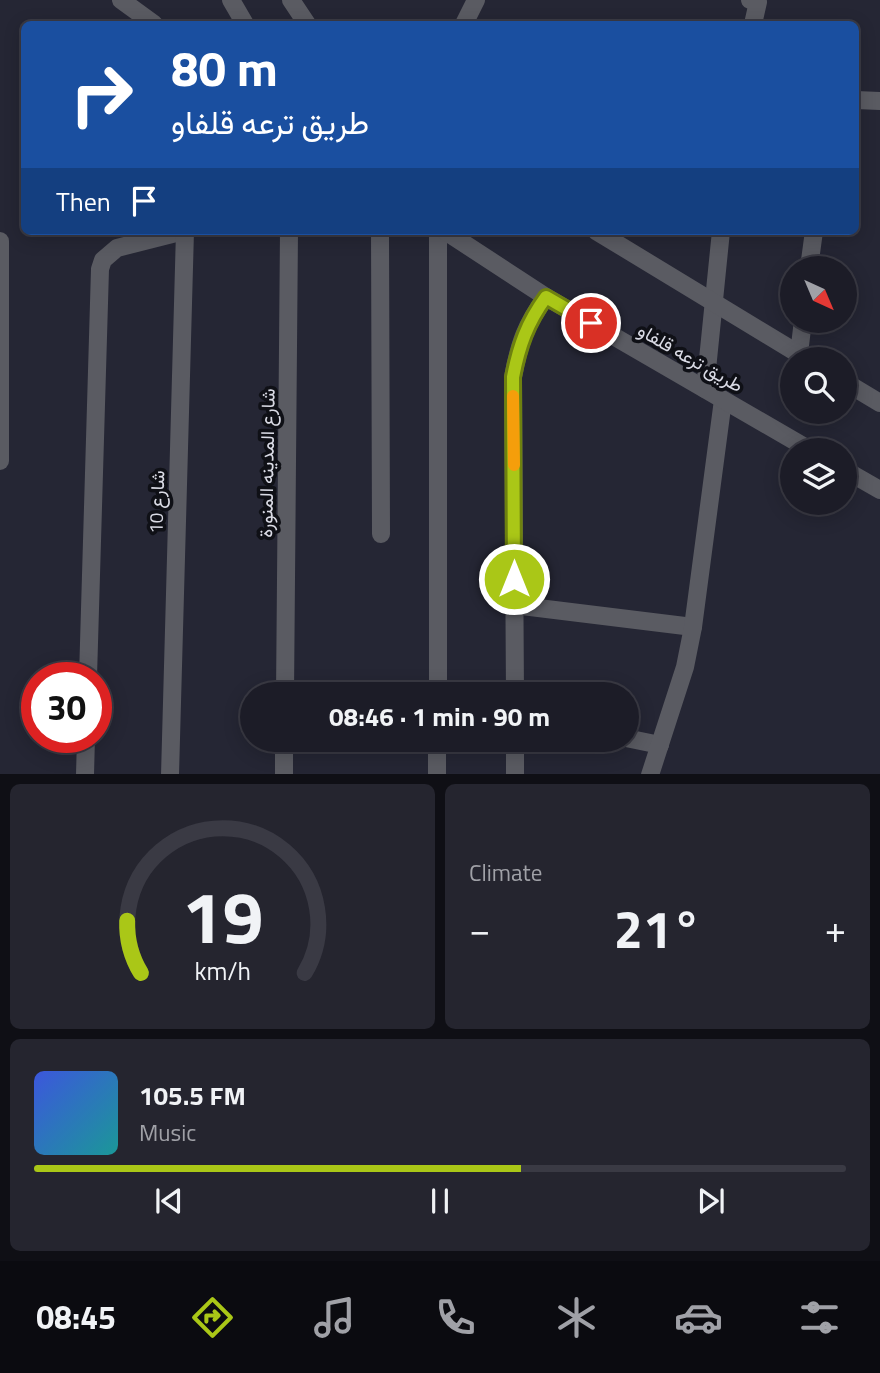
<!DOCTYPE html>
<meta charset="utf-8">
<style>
body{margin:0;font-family:"Titillium Web",Vazirmatn,sans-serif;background:#25252f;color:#f1f3f6;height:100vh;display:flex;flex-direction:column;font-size:26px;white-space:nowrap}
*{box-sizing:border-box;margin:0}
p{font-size:23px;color:#a0a1a7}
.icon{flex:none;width:38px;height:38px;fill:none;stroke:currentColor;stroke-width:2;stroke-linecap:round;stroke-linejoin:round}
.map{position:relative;height:774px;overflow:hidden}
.drawer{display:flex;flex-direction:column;gap:10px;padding:10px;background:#0f0f15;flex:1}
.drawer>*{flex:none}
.top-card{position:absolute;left:21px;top:21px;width:838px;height:214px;border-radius:10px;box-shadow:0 4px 18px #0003,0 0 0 2px #3a3a44;background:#1a4fa0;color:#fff;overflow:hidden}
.needle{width:46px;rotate:136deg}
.tools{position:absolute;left:780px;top:256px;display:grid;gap:14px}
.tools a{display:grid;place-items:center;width:77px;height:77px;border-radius:50%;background:#1c1c27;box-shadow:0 4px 18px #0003,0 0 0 2px #3a3a44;font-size:35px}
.speed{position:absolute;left:21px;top:662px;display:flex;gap:14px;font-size:35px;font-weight:700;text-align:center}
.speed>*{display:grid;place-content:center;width:91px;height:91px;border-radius:50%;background:#1c1c27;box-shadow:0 4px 18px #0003,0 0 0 2px #3a3a44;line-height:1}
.speed .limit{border:10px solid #d22;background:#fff;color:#111}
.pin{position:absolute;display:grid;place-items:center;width:60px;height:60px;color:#fff;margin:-30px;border:4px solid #fff;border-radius:50%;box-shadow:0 2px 7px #0007}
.me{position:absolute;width:77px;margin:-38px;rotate:0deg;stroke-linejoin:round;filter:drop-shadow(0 0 5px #0008)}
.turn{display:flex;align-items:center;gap:24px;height:147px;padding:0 35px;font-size:32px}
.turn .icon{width:91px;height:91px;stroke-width:2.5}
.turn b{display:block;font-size:49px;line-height:60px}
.then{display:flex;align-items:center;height:66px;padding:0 35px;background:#0003;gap:14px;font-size:26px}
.big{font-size:52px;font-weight:700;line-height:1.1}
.drawer .card{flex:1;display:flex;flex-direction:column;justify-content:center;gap:10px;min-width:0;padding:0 24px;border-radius:10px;background:#25252f}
.drawer .dial{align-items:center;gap:0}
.dial svg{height:182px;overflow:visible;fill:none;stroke:#3a3a44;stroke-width:7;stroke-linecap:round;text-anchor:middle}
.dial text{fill:#f1f3f6;stroke:none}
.song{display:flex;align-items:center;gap:21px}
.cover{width:84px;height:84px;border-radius:10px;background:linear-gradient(135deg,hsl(230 70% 55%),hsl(180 70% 35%))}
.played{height:7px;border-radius:4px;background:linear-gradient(90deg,#aac717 60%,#3a3a44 60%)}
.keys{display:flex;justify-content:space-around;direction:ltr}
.heat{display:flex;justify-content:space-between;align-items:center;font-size:38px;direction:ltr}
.drawer .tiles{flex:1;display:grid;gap:10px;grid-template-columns:1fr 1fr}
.card:last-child{grid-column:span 2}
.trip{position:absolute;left:240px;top:682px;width:399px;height:70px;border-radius:35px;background:#1c1c27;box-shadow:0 4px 18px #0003,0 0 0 2px #3a3a44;font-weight:700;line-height:70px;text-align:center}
.dock{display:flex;height:112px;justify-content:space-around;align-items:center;background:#0b0b10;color:#a0a1a7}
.dock .icon{width:49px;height:49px}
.dock .current{color:#aac717}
.dock b{font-size:32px;color:#f1f3f6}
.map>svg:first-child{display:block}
</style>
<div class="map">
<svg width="880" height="775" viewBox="0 0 880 775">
<rect width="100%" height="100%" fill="#252634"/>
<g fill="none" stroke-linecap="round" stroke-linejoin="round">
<g stroke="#5a5b62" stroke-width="18">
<polyline points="121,0 154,24"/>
<polyline points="750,0 758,2 753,24"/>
<polyline points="464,24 476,0"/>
<polyline points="856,100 880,101"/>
<polyline points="380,231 381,534"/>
<polyline points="0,241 0,461"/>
<polyline points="809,268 814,231"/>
<polyline points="799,354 803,320"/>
<polyline points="705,389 721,231"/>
<polyline points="514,605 693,627"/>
<polyline points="88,677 100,269 103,260 117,248 184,231"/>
<polyline points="285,695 289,231"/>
<polyline points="438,695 438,231"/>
<path d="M 515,695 L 513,377 C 519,344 526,324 546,297"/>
<polyline points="626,738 660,745"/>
<polyline points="515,740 515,775"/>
<polyline points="85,775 86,737"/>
<polyline points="170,775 185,231"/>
<polyline points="284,775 284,740"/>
<polyline points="437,775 437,740"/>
<polyline points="650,775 685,667 693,627 723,400"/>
</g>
<g stroke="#5a5b62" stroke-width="18">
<polyline points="231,0 245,24"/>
<polyline points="291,0 307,24"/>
<polyline points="445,231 546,297 810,450"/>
<polyline points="596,231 807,359"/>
<polyline points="845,382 880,403"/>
<polyline points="845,470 880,490"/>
</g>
</g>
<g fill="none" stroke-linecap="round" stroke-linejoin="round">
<defs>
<path id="route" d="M 514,579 L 513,377 C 519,346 527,323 546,297 L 591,323"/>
</defs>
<use href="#route" stroke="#6e810f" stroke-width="18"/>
<use href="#route" stroke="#aac717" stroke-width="12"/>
<polyline stroke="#f59e0b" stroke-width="12" points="513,396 514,465"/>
</g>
<g text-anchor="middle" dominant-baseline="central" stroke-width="7" stroke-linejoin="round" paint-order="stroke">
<g font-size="19" fill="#dadbe5" stroke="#0f1016">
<text transform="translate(691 357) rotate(30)">طريق ترعه قلفاو</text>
<text transform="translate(266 463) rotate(-89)">شارع المدينه المنورة</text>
<text transform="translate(156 502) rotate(-88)">شارع 10</text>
</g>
</g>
</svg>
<div class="tools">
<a><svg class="needle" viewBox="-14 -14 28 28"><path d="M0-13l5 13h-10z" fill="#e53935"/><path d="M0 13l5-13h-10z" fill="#a0a1a7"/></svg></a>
<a><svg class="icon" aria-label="search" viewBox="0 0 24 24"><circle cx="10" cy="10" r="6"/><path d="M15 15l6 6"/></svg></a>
<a><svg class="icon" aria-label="layers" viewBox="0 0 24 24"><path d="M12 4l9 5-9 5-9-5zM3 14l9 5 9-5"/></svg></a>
</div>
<div class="speed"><div class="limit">30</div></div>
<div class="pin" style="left:591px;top:323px;background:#d93025"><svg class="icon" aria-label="arrive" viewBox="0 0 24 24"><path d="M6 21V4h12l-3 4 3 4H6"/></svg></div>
<svg class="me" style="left:514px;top:579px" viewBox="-20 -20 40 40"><circle r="17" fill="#aac717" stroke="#fff" stroke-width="3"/><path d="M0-11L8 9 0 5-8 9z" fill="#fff"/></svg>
<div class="trip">08:46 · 1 min · 90 m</div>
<div class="top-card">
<div class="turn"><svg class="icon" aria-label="right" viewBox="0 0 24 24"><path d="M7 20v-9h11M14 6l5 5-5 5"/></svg><div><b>80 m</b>طريق ترعه قلفاو</div></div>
<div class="then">Then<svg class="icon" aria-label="arrive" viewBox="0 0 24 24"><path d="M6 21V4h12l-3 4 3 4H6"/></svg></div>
</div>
</div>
<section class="drawer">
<div class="tiles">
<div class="card dial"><svg viewBox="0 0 100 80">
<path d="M14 69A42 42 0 1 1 86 69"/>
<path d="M14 69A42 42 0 0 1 8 46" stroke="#aac717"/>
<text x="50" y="56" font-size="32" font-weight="700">19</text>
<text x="50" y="72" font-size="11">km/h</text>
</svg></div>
<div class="card"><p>Climate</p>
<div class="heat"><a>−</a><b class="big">21°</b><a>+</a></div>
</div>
<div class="card">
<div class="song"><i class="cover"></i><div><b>105.5 FM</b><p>Music</p></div></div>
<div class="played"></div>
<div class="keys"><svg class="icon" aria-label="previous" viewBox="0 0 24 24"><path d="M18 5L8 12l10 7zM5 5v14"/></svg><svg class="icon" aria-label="pause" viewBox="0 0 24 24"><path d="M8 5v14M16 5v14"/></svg><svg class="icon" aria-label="next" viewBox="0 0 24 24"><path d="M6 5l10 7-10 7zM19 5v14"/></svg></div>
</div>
</div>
</section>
<nav class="dock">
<b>08:45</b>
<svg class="icon current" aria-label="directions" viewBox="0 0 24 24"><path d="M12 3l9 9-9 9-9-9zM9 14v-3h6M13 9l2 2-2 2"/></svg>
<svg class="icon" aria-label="music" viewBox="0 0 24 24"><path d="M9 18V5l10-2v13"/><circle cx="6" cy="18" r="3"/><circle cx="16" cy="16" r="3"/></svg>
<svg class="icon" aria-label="phone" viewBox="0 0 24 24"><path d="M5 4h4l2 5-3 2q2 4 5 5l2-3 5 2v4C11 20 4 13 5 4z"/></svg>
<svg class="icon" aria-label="climate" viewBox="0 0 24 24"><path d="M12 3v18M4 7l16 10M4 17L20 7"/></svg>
<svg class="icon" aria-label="car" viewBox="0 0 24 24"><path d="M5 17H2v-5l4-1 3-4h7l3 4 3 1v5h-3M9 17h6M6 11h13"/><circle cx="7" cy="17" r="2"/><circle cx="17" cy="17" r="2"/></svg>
<svg class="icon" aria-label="filters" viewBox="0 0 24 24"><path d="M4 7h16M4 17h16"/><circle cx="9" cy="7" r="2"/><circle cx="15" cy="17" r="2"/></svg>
</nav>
